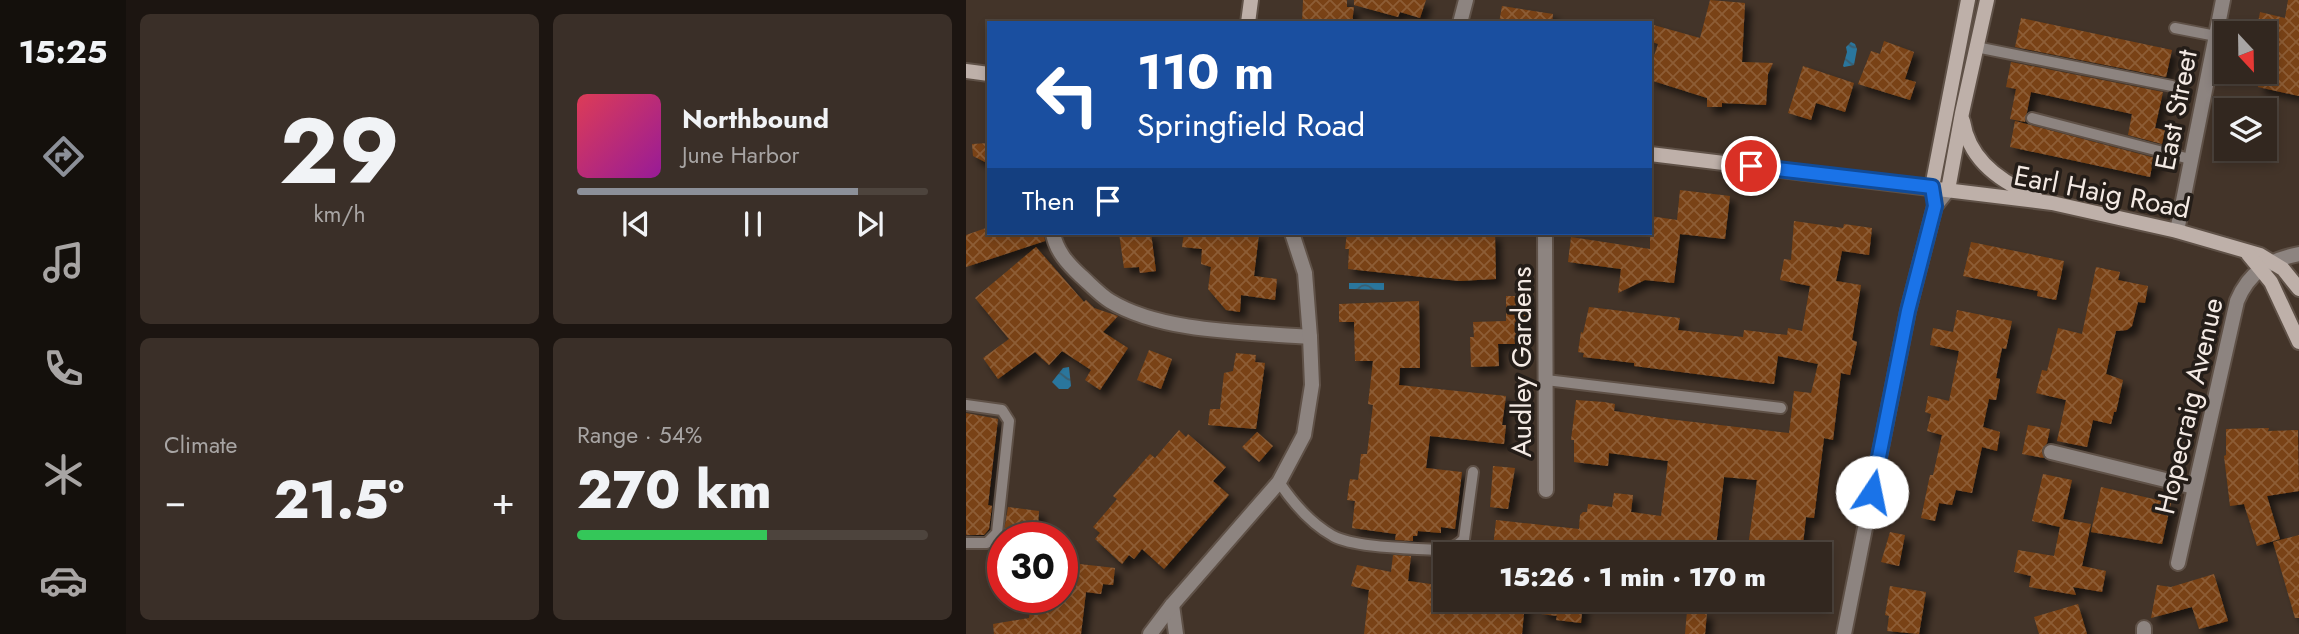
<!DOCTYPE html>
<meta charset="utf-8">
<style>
body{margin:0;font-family:Jost,sans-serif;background:#3a2f28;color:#f1f3f6;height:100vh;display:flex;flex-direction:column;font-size:26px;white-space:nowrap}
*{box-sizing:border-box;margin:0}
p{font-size:23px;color:#a8a5a4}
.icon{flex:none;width:38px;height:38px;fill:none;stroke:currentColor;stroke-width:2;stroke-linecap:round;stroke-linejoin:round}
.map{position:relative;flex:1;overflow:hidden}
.sheet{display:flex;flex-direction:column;gap:14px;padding:14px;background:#1c1511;width:840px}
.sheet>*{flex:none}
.banner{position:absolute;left:21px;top:21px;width:665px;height:214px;border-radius:0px;box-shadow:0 4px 10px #0003,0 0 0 2px #4d443d;background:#1a4fa0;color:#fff;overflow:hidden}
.needle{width:46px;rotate:158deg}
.buttons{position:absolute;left:1248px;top:21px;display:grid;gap:14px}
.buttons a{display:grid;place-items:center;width:63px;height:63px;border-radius:0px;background:#32271f;box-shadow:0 4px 10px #0003,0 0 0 2px #4d443d;font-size:35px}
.speed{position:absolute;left:21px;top:522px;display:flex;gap:14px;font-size:35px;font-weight:700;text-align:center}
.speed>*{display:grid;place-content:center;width:91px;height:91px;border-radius:50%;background:#32271f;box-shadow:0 4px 10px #0003,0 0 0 2px #4d443d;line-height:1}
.speed .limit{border:10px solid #d22;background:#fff;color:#111}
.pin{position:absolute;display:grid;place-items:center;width:60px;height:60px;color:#fff;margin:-30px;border:4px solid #fff;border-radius:50%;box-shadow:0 2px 7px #0007}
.me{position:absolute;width:77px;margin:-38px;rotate:11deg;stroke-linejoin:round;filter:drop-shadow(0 0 5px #0008)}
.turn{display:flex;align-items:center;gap:24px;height:147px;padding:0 35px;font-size:32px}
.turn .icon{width:91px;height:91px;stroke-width:2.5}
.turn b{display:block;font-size:49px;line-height:60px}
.then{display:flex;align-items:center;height:66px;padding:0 35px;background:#0003;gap:14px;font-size:26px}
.big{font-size:52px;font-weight:800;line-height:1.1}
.sheet .tile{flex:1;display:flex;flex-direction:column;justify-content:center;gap:10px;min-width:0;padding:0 24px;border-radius:10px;background:#3a2f28}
.sheet .dial{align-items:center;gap:0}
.dial b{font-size:91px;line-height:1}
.song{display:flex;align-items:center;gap:21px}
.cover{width:84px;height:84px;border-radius:10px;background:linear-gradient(135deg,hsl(350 70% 55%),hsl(300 70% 35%))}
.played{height:7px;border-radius:4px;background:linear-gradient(90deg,#8c9099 80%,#4d443d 80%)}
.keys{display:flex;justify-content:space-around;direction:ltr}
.heat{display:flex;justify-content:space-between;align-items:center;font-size:38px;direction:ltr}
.charge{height:10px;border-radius:5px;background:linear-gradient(90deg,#34c759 54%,#4d443d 0)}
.sheet .tiles{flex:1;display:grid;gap:14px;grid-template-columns:repeat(2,1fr)}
.trip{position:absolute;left:467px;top:542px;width:399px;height:70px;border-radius:0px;background:#32271f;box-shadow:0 4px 10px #0003,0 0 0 2px #4d443d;font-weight:800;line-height:70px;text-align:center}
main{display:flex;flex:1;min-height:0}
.dock{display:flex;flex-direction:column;width:126px;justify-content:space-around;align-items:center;background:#14100c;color:#a8a5a4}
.dock .icon{width:49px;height:49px}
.dock .active{color:#8c9099}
.dock b{font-size:32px;color:#f1f3f6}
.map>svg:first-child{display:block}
</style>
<main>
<nav class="dock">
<b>15:25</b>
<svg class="icon active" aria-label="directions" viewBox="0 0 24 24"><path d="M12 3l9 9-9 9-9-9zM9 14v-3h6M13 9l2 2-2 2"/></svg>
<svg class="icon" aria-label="music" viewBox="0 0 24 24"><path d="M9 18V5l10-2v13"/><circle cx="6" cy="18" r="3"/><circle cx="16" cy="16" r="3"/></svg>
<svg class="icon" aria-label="phone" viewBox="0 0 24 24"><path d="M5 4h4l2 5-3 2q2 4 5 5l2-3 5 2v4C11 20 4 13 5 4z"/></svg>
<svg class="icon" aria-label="climate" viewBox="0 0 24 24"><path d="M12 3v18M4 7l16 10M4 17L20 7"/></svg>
<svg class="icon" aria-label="car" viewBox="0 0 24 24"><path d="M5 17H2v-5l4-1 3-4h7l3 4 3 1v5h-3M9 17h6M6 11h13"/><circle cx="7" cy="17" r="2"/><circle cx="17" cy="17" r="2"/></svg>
</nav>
<section class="sheet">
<div class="tiles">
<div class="tile dial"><b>29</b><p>km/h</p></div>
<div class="tile">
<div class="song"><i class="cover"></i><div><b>Northbound</b><p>June Harbor</p></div></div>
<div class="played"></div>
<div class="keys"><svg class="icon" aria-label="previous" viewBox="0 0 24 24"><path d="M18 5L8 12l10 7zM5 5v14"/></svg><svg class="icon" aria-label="pause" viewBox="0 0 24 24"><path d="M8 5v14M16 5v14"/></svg><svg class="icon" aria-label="next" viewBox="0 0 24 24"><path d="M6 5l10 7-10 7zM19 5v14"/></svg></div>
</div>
<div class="tile"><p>Climate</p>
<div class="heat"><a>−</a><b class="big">21.5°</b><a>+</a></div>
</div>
<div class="tile"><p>Range · 54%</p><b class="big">270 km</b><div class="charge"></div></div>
</div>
</section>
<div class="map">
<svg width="1333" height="634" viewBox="0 0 1333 634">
<defs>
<pattern id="water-waves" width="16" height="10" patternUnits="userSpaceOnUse" patternTransform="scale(1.75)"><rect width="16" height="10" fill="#2a769d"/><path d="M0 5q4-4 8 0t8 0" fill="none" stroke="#3a5e70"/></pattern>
<pattern id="building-cross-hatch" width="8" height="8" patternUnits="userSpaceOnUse" patternTransform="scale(1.75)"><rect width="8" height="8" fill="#794214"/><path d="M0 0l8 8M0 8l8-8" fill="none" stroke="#8d5d36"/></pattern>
<filter id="shadow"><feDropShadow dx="6" dy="6" stdDeviation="3.5" flood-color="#0009"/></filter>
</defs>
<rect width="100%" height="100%" fill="#433429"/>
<g fill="url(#water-waves)">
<polygon points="885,42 889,44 891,49 888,65 878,67 877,66 881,52 880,47"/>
<polygon points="383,283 418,283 418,290 383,289"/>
<polygon points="103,367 105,386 102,389 93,389 86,382 97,368"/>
</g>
<g fill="url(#building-cross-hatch)" filter="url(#shadow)">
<polygon points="337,0 381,0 381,7 388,7 386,23 336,23"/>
<polygon points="388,0 460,0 454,18 434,12 432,17 388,5"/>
<polygon points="744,0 779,3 776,62 807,63 802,74 800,105 756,103 756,107 741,107 741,98 684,80 684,68 692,44 684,41 684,24 734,38"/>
<polygon points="1322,0 1333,0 1333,96 1292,87 1295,72 1298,72 1298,33 1290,33 1294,12 1319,18"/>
<polygon points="536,6 587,14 586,23 533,23"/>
<polygon points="1055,18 1206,50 1200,77 1049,47"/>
<polygon points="918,41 948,52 939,79 950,82 944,100 892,84 905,51 914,54"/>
<polygon points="1045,62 1197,92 1189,128 1199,130 1196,144 1162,135 1166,114 1065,92 1059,122 1044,119 1050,89 1040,87"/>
<polygon points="837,66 888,83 879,112 850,103 845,120 822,113"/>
<polygon points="1049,121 1193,159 1192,167 1186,166 1184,177 1044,147"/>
<polygon points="23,143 23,164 7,156 6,144"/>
<polygon points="714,190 764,196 759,239 714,234 708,283 679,280 652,293 655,269 602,262 605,237 684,249 684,216 711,220"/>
<polygon points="828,221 877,228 878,224 906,228 903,255 876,251 870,281 895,285 886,340 891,342 884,375 875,373 867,440 858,438 848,518 840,517 836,553 782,547 791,480 758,477 749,555 629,555 630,547 589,542 588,555 560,555 561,550 527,547 530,520 613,529 614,515 617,512 621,512 622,504 646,507 648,493 667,495 665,512 695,516 702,461 643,453 642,466 608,462 608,440 605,440 610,400 638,402 649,404 648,411 702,419 823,433 828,391 845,393 852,364 812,356 808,384 668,366 668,363 617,357 618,353 612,352 615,332 617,333 623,307 714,318 712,330 777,337 778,330 821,335 822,328 836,331 844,286 814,280 818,259 825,260"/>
<polygon points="23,227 23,233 78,233 79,241 0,267 0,235"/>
<polygon points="153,233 185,233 190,271 174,273 173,267 158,268"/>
<polygon points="218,233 293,234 288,276 311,279 309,300 275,295 274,312 260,310 242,289 245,267 235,264 236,249 216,247"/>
<polygon points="381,233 529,234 530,279 493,281 382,269 383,249 379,249"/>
<polygon points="1005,242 1098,261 1090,300 1071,296 1072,291 997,276"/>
<polygon points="70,247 118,302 120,300 128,308 152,316 137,332 162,348 134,390 119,380 125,370 96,351 83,365 69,352 32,379 17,358 43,339 9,298"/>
<polygon points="1130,267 1154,272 1152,280 1182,286 1179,303 1172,302 1166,326 1161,330 1150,331 1140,374 1157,380 1150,412 1148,412 1145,424 1127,420 1121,447 1091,441 1100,400 1070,393 1076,370 1081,371 1092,328 1116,334"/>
<polygon points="540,296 562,296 562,335 549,336 549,344 532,344 533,366 505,367 504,337 508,337 507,322 540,321"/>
<polygon points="453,301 454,368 434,368 433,385 540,396 536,425 540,425 538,444 464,436 460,468 496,472 489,529 475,527 475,533 452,531 451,536 447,536 447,541 429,540 430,534 386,528 389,501 381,500 384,479 392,480 395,454 401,454 407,405 402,404 407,361 389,361 388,322 373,322 373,304"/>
<polygon points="991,310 1046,321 1040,349 1036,348 1030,378 1034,379 1030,400 1023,399 1017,427 1034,432 1031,451 1016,447 1006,493 990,490 986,505 973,503 969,521 955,518 964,475 967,475 976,435 961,431 965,414 959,412 962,396 983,401 993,351 964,345 967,328 987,332"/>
<polygon points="183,350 206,359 195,389 171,380"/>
<polygon points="270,353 290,355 289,362 299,363 290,429 242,425 244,409 254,409 258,373 267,371"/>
<polygon points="0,413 32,419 22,505 26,506 23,529 18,535 0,535"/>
<polygon points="1062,425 1084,429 1081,443 1076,450 1078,458 1056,454"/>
<polygon points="1303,428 1302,431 1332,430 1333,491 1301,496 1314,539 1291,546 1278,504 1264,506 1258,456 1260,455 1260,429"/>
<polygon points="213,430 220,437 222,434 260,467 247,481 263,495 198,569 176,549 168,559 163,555 156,564 129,539 134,533 127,527 151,499 147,496 175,464 184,454 189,458"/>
<polygon points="291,432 307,446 293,462 276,447"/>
<polygon points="527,466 549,468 542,509 524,507"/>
<polygon points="1077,474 1106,480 1097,519 1125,524 1116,566 1140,571 1136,592 1107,587 1110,595 1063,587 1065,576 1048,572 1052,550 1088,556 1094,527 1066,521"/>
<polygon points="1135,487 1205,503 1196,544 1125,532"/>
<polygon points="42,507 73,511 72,526 64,526 63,536 37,537"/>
<polygon points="924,532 939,535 933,566 915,562"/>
<polygon points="1333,535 1333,618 1329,618 1307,542"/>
<polygon points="427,555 445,556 442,581 480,586 480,600 559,602 556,634 398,634 403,590 385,586 391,565 425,572"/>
<polygon points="96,562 149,568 147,585 137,584 135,594 120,592 115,634 28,634 27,624 63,618 66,597 96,597"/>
<polygon points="1248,574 1262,621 1233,629 1226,607 1185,618 1191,585 1205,587"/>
<polygon points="924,586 960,592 953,634 921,631 923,616 919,615"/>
<polygon points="577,600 617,603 615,623 590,620 591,616 575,614"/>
<polygon points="1112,604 1121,634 1073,634 1068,617"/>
<polygon points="721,611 741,613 739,634 719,634"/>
</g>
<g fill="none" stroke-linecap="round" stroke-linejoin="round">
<defs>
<g id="lane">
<polyline points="1209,28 1250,36"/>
<polyline points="1010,47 1206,86"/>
<polyline points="1066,118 1224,159"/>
<polyline points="580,380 815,408"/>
<polyline points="0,405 36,410 43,421 31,533 21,543 0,543"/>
<path d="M 313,482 C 327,503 344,523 367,536 C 390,548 444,548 470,550 C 483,549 489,548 498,539 L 507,472"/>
</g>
<g id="street">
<polyline points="494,23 500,0"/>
<polyline points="1211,231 1257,0"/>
<path d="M 87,233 C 90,251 102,264 115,276 C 124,284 134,295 144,301 C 196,333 283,332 344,337"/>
<polyline points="579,233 580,490"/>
<polyline points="1085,452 1228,487"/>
<path d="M 1212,563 L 1271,301 C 1283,272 1303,260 1333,254"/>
<polyline points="206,605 210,634"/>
<polyline points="184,634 206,605 313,482 338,435 346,385 344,337 339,273 326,233"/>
<polyline points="878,634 942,311 969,206 982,190"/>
<polyline points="1178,634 1178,628"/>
</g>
<g id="secondary">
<polyline points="282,23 285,0"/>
<polyline points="0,71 23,74"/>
<path d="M 997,121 C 1003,160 1034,182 1069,196"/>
<polyline points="684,154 1086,203 1211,231 1294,255 1317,269 1333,289"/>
<polyline points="966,187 1002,0"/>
<polyline points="982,190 996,113 1021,0"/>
<polyline points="1282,254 1305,282 1333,342"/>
</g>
</defs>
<use href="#lane" stroke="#5f5147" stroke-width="14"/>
<use href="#street" stroke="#5f5147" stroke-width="18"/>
<use href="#secondary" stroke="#5f5147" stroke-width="18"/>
<use href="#lane" stroke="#8d8480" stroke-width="10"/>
<use href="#street" stroke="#8d8480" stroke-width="14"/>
<use href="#secondary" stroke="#beb0a9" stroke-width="14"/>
</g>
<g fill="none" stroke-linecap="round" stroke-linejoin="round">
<defs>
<polyline id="route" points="785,166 966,187 969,206 942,311 906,492"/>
</defs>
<use href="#route" stroke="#114b97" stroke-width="18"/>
<use href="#route" stroke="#1a73e8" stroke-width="12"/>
</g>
<g text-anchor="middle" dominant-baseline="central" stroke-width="7" stroke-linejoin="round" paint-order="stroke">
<g font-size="28" fill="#f4eae4" stroke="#241d18">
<text transform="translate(1210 110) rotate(-79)">East Street</text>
<text transform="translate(1136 192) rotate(11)">Earl Haig Road</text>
<text transform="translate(555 362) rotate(-90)">Audley Gardens</text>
<text transform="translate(1223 406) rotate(-77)">Hopecraig Avenue</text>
</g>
</g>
</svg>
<div class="buttons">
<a><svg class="needle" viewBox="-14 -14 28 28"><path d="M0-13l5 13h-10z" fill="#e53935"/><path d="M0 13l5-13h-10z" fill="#a8a5a4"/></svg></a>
<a><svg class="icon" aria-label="layers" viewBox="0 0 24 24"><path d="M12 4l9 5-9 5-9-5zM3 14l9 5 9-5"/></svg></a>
</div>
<div class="speed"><div class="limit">30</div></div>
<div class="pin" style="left:785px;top:166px;background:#d93025"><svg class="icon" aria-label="arrive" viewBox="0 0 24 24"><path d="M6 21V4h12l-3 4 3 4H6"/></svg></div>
<svg class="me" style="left:906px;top:492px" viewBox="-20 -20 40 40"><circle r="19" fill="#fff"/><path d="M0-13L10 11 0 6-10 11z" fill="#1a73e8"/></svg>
<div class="trip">15:26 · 1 min · 170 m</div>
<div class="banner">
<div class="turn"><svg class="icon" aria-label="left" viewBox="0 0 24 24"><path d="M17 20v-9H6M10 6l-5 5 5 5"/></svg><div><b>110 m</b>Springfield Road</div></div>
<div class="then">Then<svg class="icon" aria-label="arrive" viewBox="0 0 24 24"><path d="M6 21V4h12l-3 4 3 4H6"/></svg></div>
</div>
</div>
</main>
